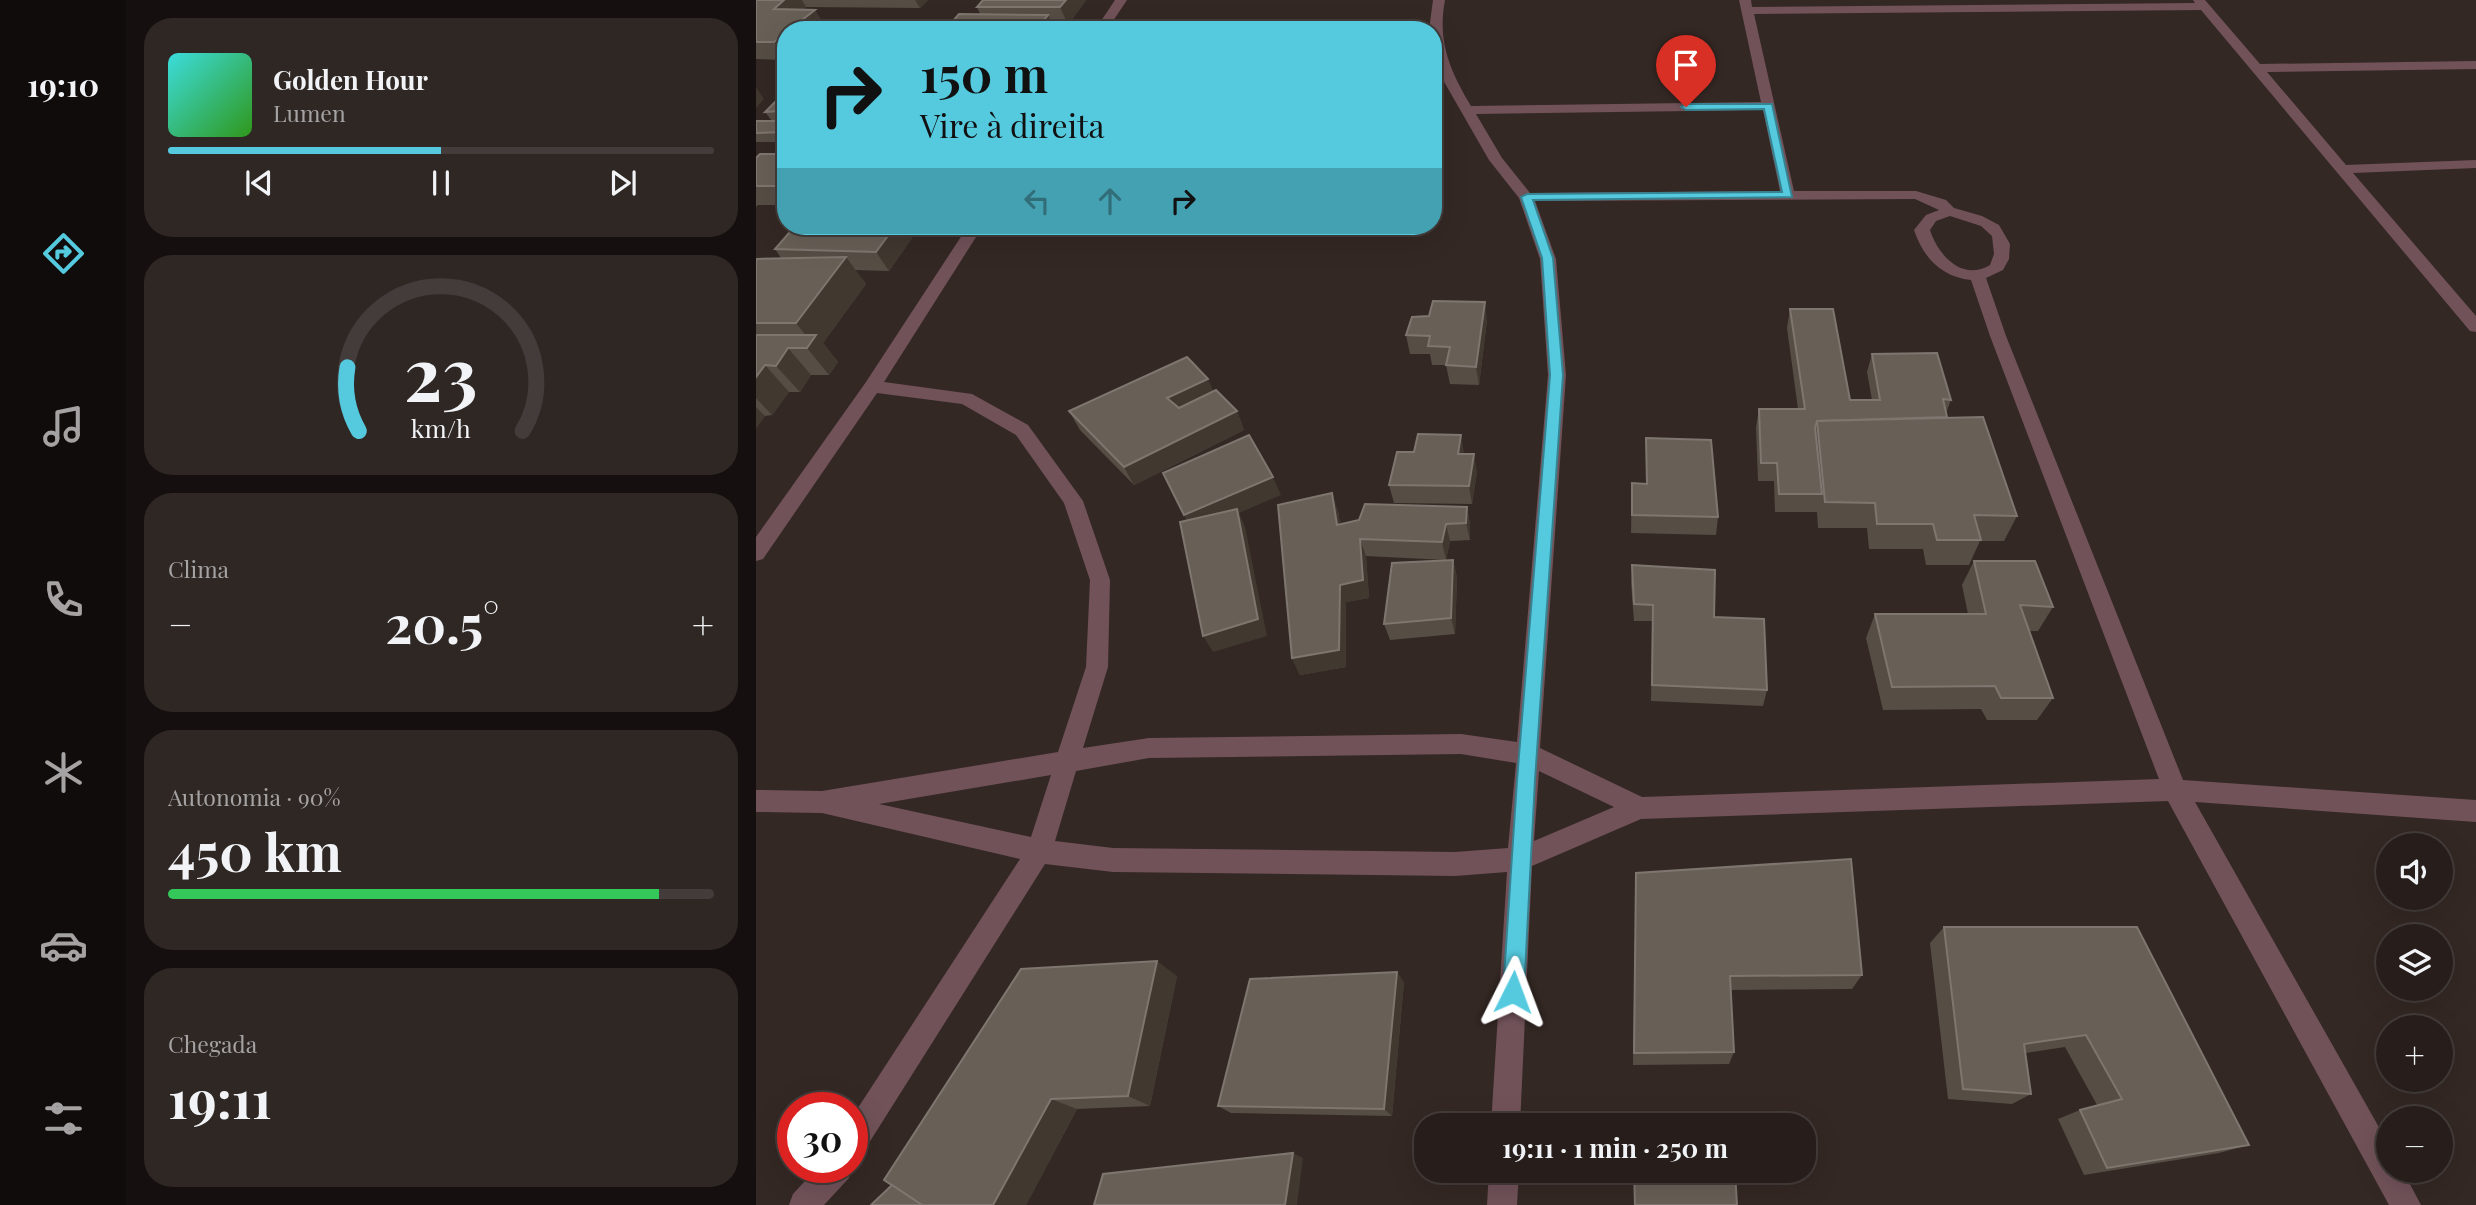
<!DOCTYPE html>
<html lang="pt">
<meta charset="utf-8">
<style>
body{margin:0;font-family:"Playfair Display",serif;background:#2f2724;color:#f1f3f6;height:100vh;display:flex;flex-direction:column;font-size:26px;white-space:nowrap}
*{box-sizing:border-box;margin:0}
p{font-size:23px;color:#a4a2a3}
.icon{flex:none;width:38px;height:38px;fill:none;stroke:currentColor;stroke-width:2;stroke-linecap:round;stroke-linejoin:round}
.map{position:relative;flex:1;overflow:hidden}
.drawer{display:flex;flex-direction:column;gap:18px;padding:18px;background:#15100f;width:630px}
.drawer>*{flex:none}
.banner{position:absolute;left:21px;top:21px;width:665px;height:214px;border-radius:28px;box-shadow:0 7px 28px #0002,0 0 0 2px #433c3a;background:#55cadf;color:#111;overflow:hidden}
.buttons{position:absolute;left:1620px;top:833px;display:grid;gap:14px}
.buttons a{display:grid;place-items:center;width:77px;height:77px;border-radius:50%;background:#271e1b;box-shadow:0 7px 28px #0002,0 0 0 2px #433c3a;font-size:35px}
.speed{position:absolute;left:21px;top:1092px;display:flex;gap:14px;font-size:35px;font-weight:700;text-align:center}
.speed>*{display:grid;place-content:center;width:91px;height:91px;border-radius:50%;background:#271e1b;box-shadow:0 7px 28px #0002,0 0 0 2px #433c3a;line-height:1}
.speed .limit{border:10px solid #d22;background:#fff;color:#111}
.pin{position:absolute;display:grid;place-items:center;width:60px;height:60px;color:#fff;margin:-72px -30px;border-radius:50% 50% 50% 0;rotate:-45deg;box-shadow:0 0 7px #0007}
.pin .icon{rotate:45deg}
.me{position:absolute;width:77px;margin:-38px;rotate:3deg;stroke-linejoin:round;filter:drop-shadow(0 0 5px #0008)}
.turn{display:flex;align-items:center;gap:24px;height:147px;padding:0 28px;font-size:32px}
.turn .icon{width:91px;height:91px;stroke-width:2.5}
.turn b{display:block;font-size:49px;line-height:60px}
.lanes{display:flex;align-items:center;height:66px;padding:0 28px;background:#0003;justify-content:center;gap:35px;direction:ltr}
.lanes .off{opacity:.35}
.big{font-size:52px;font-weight:700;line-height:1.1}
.drawer .widget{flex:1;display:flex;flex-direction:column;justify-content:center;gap:10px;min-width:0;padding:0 24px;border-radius:28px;background:#2f2724}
.drawer .dial{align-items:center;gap:0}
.dial svg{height:182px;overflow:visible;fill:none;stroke:#433c3a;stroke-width:7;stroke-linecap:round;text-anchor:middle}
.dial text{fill:#f1f3f6;stroke:none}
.song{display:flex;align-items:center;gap:21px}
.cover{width:84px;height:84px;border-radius:10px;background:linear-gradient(135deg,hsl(180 70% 55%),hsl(110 70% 35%))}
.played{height:7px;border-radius:4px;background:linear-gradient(90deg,#55cadf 50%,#433c3a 50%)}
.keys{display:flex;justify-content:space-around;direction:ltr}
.heat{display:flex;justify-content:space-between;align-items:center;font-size:38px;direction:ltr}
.charge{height:10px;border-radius:5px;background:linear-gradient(90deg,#34c759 90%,#433c3a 0)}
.trip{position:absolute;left:658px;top:1113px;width:402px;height:70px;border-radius:28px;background:#271e1b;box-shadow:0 7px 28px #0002,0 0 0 2px #433c3a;font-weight:700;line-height:70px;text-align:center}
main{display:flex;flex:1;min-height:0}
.dock{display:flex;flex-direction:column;width:126px;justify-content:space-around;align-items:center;background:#100c0b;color:#a4a2a3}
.dock .icon{width:49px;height:49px}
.dock .active{color:#55cadf}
.dock b{font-size:32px;color:#f1f3f6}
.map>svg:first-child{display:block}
</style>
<main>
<nav class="dock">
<b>19:10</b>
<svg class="icon active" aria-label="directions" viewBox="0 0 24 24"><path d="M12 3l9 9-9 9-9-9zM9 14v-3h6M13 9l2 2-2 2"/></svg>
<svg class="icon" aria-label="music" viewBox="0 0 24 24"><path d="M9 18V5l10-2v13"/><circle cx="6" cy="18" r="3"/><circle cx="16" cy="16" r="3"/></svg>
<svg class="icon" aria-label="phone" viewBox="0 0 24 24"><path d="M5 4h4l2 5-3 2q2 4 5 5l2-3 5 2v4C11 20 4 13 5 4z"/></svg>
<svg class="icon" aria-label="climate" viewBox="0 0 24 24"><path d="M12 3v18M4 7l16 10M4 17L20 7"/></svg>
<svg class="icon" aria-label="car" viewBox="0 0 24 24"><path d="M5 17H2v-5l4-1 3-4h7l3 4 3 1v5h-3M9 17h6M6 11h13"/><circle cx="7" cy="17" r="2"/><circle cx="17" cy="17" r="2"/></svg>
<svg class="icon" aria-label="filters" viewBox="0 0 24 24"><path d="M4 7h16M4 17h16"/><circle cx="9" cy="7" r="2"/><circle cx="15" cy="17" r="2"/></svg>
</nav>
<section class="drawer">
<div class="widget">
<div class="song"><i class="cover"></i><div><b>Golden Hour</b><p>Lumen</p></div></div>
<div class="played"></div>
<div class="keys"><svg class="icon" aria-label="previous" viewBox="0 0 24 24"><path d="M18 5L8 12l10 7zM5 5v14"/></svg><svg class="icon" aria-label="pause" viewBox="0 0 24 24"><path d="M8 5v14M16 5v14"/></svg><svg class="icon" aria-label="next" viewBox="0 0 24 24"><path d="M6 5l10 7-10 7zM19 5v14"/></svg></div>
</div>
<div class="widget dial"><svg viewBox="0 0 100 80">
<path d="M14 69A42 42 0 1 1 86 69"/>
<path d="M14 69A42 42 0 0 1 9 41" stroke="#55cadf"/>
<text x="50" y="56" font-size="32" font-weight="700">23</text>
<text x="50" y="72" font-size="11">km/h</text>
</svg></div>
<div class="widget"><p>Clima</p>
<div class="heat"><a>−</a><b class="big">20.5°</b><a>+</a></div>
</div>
<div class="widget"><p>Autonomia · 90%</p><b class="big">450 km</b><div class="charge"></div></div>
<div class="widget"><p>Chegada</p><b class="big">19:11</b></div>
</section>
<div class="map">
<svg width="1720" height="1205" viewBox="0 0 1720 1205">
<rect width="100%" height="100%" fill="#342824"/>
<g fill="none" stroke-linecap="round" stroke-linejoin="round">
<g fill="#715259" fill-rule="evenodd">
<polygon points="359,0 371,0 351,30 339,30"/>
<path d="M 677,0 L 689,0 C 681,41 694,71 715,106 L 1005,102 L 983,0 L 995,0 L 996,7 L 1439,3 L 1437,0 L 1449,0 L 1504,64 L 1720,61 L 1720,69 L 1511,72 L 1590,165 L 1720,160 L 1720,168 L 1597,173 L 1720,316 L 1720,332 L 1714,331 L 1445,10 L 998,14 L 1038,191 L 1160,191 L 1190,200 L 1198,208 L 1226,216 L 1243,225 L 1254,244 L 1253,259 L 1247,270 L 1230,278 L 1250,336 L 1427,780 L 1720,800 L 1720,822 L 1439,802 L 1633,1145 L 1633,1171 L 1647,1171 L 1665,1205 L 1633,1205 L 1412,801 L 885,819 L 776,866 L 764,1125 L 735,1125 L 751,872 L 699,876 L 357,872 L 289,864 L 106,1154 L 96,1159 L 96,1117 L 264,859 L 66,813 L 0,812 L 0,790 L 66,791 L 302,752 L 330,667 L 334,580 L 308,503 L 260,435 L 206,404 L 121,393 L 7,559 L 0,561 L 0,537 L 110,382 L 212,226 L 227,226 L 128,382 L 216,394 L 272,425 L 327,501 L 354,580 L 352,667 L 327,748 L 393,738 L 705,734 L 761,742 L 792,375 L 784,259 L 763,198 L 733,160 L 683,73 L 677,48 L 677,30 L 673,30 ZM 1007,110 L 1024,191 L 774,193 L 746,158 L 720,114 ZM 1159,199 L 1183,210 L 1170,215 L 1158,230 C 1167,257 1185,277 1215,280 L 1234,336 L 1403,779 L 886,797 L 784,748 L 810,375 L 800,259 L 779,201 ZM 1194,216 L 1225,226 L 1236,236 L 1238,254 L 1234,265 C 1206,282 1182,255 1174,230 L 1180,221 ZM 705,754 L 760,763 L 752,848 L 699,852 L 357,848 L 299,841 L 320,771 L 393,758 ZM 783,771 L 858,807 L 778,841 ZM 295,775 L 275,837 L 123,804 Z"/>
<polygon points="96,1165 97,1167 93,1178 68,1205 33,1205 37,1194 62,1167"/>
<polygon points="733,1171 763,1171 761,1205 731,1205"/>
</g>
</g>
<g fill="#564e45">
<polygon points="0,0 172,0 164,8 50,7 47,9 69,26 161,25 164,30 30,30 29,60 0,59"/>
<polygon points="330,0 312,25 296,25 224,14 221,7"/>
<polygon points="30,93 30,142 0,142 0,121 16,121 9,112"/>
<polygon points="30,154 30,205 2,205 0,207 0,158"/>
<polygon points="39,226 162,226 163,228 133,271 99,270 110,284 67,343 82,362 73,375 55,375 44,392 33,392 16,415 9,416 0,428 0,259 25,258 19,249"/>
<polygon points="1034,309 1094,400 1116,400 1111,372 1116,354 1195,400 1190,413 1191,417 1261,516 1248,541 1224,541 1213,565 1170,565 1167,549 1113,549 1111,528 1062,528 1061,512 1019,512 1018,481 1002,481 1000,427 1003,409 1042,409 1031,328"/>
<polygon points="673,316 731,320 723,385 694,384 690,365 676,365 674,354 654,354 650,335"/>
<polygon points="458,391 481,411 488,430 378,485 324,430 313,411"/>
<polygon points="890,438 962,517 960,535 875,533 876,483 890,484"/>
<polygon points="708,454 721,472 716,504 638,503 633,485"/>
<polygon points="711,507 714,524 714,540 694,541 690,560 610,556 613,598 590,602 590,667 544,675 536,658 582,511 584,524"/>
<polygon points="697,560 701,578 699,634 634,640 628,624"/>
<polygon points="1218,561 1297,607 1282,631 1273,631 1297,698 1281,720 1231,720 1225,709 1127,710 1110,638 1119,614 1212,614 1206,585"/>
<polygon points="876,565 958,617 1011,690 1007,706 895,701 896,621 878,621 875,583"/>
<polygon points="880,873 1106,975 1096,989 975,990 978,1052 973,1064 877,1065"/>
<polygon points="1188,927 1493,1145 1463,1153 1328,1175 1302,1119 1324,1110 1341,1105 1309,1047 1269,1053 1275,1094 1256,1104 1192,1099 1174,943"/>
<polygon points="421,976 394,1106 321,1109 270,1205 115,1205"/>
<polygon points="648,982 636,1116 475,1113 462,1106"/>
</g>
<g fill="#413830">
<polygon points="28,0 46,0 50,7 29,27 18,9"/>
<polygon points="159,0 172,0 164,8"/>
<polygon points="310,0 330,0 312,25 304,7"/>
<polygon points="59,10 70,27 66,30 33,30"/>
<polygon points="292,15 299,30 280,30"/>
<polygon points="30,33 29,60 18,42"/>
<polygon points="0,87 8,99 0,108"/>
<polygon points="30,106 30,119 24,111"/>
<polygon points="139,226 162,226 163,228 133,271 120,252"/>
<polygon points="90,257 110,284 67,343 82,362 73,375 51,348 55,342 40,323"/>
<polygon points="729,302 731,320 723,385 720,367"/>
<polygon points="32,348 55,375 44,392 20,366"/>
<polygon points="9,365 33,392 16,415 0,398 0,377"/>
<polygon points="452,379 460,397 420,416 411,398"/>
<polygon points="0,407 9,416 0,428"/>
<polygon points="481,411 488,430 378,485 368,467"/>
<polygon points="705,435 708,453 702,454"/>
<polygon points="718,454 721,472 716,504 713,486"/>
<polygon points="517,477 525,495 483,513 489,527 511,636 457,652 447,636 437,533 428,515"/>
<polygon points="576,493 582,511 587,543 581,525"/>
<polygon points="711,507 714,524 714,540 710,523"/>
<polygon points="690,524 694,541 690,560 686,542"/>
<polygon points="604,539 610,556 613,598 590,602 590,667 544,675 536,658 584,585"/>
<polygon points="697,560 701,578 699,634 695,618"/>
<polygon points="401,961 421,976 394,1106 372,1096"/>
<polygon points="641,972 648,982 636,1116 628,1109"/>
<polygon points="295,1099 321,1109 270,1205 237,1205"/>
<polygon points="537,1153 547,1158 541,1205 529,1205"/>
</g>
<g fill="#686057" stroke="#7e766f" stroke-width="2">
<polygon points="0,0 28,0 18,9 59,10 33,30 30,30 30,33 18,42 0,42"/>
<polygon points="227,0 310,0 304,7 221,7"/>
<polygon points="203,14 292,15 280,30 189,30"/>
<polygon points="161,25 157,30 64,30 67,26"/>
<polygon points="28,93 30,93 30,106 24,111 9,112"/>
<polygon points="0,121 30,121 30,132 0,133"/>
<polygon points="4,154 30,154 30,186 0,186 0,158"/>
<polygon points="39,226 139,226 120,252 19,249"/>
<polygon points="90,257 40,323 0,323 0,259"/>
<polygon points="677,301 729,302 720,367 690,365 694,347 672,346 674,336 650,335 656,317 673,316"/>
<polygon points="1034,309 1077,309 1094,400 1124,400 1116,354 1181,353 1195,400 1187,399 1191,417 1061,421 1059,428 1066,494 1023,494 1021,463 1005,463 1003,409 1049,409"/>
<polygon points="0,335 60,335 51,348 32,348 20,366 9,365 0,377"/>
<polygon points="431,357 452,379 411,398 423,408 460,390 481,411 368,467 313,411"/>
<polygon points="1227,417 1261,516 1218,515 1225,540 1181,540 1177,524 1121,524 1119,503 1069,502 1061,421"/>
<polygon points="662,434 705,435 702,454 718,454 713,486 633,485 641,452 658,452"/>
<polygon points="493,435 517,477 428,515 407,473"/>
<polygon points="890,438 955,440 962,517 876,515 876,483 891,484"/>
<polygon points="576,493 581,525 603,520 609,504 711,507 710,523 690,524 686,542 604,539 607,580 584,585 583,650 536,658 522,505"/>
<polygon points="481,509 502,619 447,636 424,522"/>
<polygon points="697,560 695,618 628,624 636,563"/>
<polygon points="1218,561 1279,561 1297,607 1264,605 1297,698 1245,698 1239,686 1136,687 1119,614 1230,614"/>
<polygon points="876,565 959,570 958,617 1008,619 1011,690 896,685 897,605 878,604"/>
<polygon points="1095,859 1106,975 974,976 978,1052 878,1053 880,873"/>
<polygon points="1188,927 1381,927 1493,1145 1351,1168 1324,1110 1366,1099 1330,1035 1268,1044 1275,1094 1207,1089"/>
<polygon points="401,961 372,1096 295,1099 237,1205 166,1205 128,1180 265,969"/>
<polygon points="641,972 628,1109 462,1106 494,979"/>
<polygon points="537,1153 529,1205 338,1205 347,1174"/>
<polygon points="878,1171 979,1171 981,1205 879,1205"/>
<polygon points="136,1185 166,1205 115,1205"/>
</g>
<polygon fill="#55cadf" stroke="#378391" stroke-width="2" points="1016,104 1036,197 777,200 797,258 807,375 779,780 768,992 765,999 757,1002 750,999 747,992 761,780 794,375 786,258 765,197 771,194 1026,192 1008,109 930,110 925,107 930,104"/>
</svg>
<div class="buttons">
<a><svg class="icon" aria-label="sound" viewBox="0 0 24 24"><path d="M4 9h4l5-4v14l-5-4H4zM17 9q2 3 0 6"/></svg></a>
<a><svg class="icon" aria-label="layers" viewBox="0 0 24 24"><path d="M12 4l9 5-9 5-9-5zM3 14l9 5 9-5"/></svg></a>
<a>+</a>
<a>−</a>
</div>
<div class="speed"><div class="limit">30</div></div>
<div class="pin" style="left:930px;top:107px;background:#d93025"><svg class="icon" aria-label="arrive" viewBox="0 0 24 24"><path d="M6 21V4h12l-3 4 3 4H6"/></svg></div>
<svg class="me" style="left:757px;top:992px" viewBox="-20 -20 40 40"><path d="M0-17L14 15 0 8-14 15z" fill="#55cadf" stroke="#fff" stroke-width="4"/></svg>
<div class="trip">19:11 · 1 min · 250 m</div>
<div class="banner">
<div class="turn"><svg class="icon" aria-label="right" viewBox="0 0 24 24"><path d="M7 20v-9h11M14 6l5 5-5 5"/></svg><div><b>150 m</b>Vire à direita</div></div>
<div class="lanes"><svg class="icon off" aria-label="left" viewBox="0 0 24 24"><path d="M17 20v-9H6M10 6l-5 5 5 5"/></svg><svg class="icon off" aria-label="ahead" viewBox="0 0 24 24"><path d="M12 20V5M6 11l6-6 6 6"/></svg><svg class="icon" aria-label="right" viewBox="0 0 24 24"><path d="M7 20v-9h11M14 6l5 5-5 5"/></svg></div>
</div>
</div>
</main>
